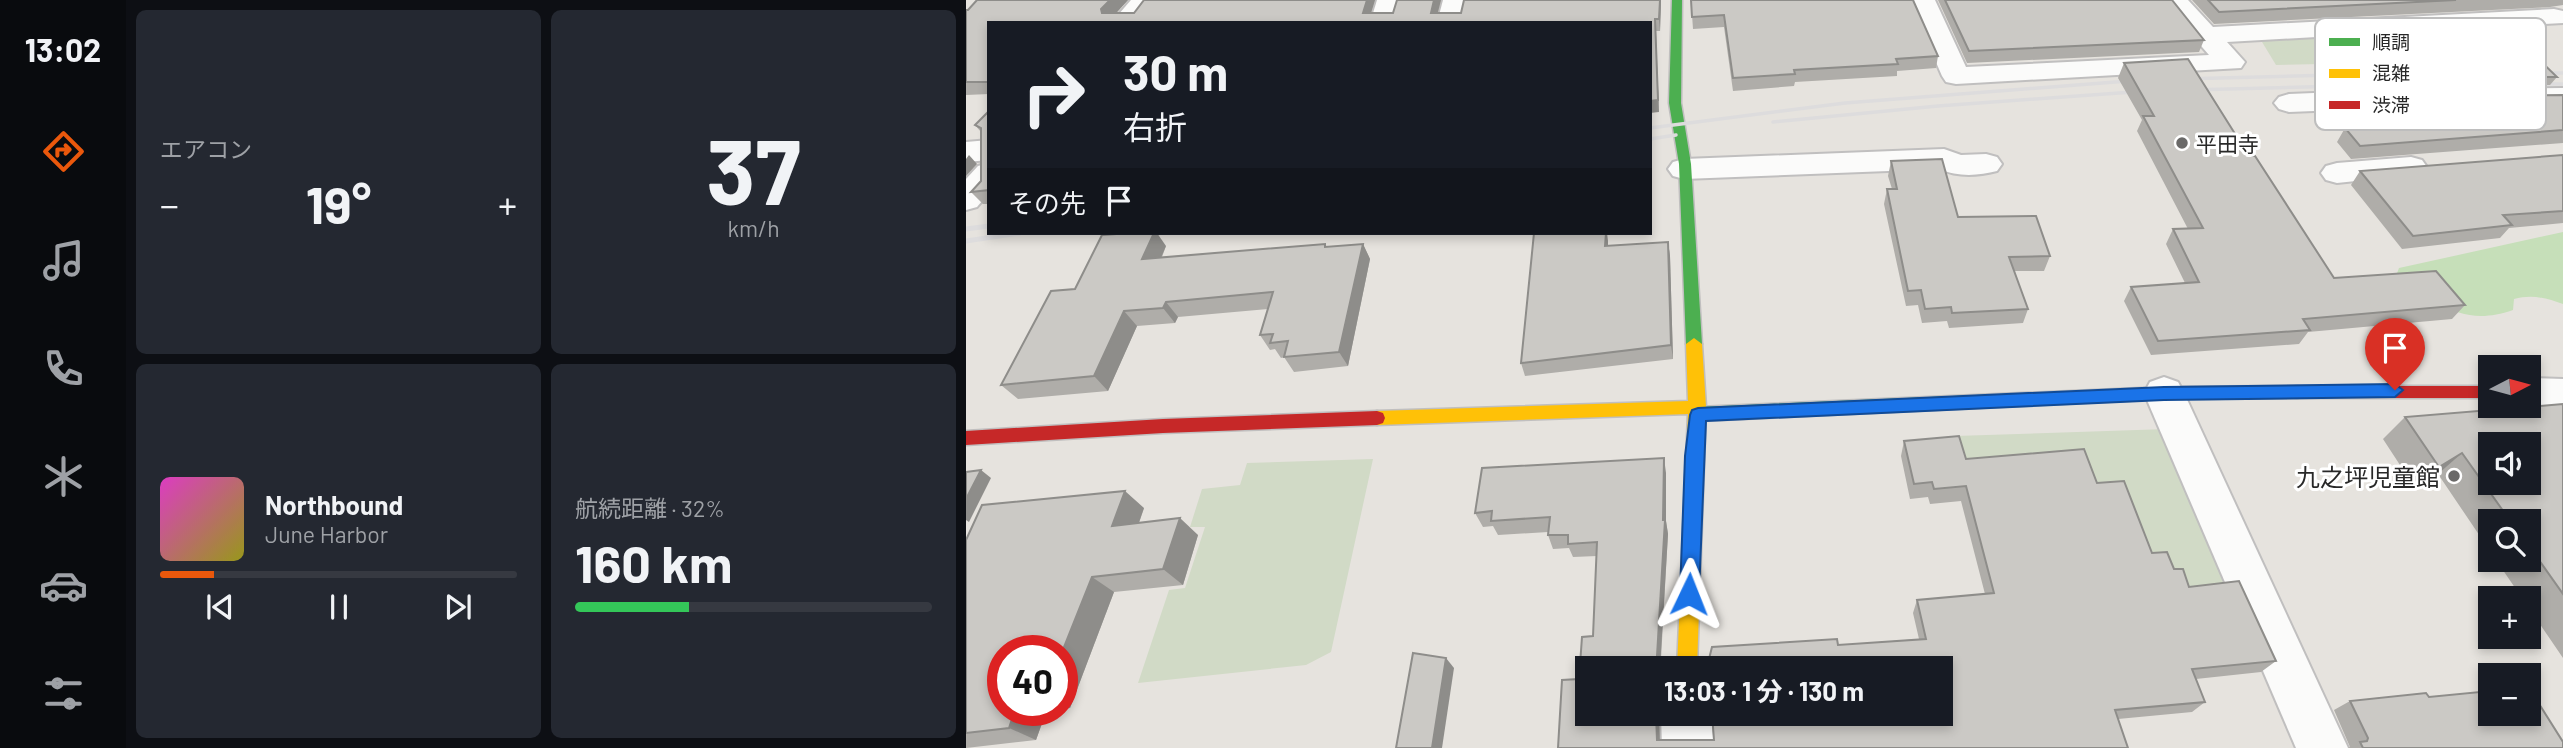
<!DOCTYPE html>
<html lang="ja">
<meta charset="utf-8">
<style>
body{margin:0;font-family:Barlow,"Noto Sans JP",sans-serif;background:#242831;color:#f1f3f6;height:100vh;display:flex;flex-direction:column;font-size:26px;white-space:nowrap}
*{box-sizing:border-box;margin:0}
p{font-size:23px;color:#9ea1a6}
.icon{flex:none;width:38px;height:38px;fill:none;stroke:currentColor;stroke-width:2;stroke-linecap:round;stroke-linejoin:round}
.map{position:relative;flex:1;overflow:hidden}
.drawer{display:flex;flex-direction:column;gap:10px;padding:10px;background:#0d0f14;width:840px}
.drawer>*{flex:none}
.banner{position:absolute;left:21px;top:21px;width:665px;height:214px;border-radius:0px;box-shadow:0 4px 10px #0003;background:#171b24;color:#f1f3f6;overflow:hidden}
.needle{width:46px;rotate:84deg}
.buttons{position:absolute;left:1512px;top:355px;display:grid;gap:14px}
.buttons a{display:grid;place-items:center;width:63px;height:63px;border-radius:0px;background:#171b24;box-shadow:0 4px 10px #0003;font-size:35px}
.speed{position:absolute;left:21px;top:635px;display:flex;gap:14px;font-size:35px;font-weight:700;text-align:center}
.speed>*{display:grid;place-content:center;width:91px;height:91px;border-radius:50%;background:#171b24;box-shadow:0 4px 10px #0003;line-height:1}
.speed .limit{border:10px solid #d22;background:#fff;color:#111}
.pin{position:absolute;display:grid;place-items:center;width:60px;height:60px;color:#fff;margin:-72px -30px;border-radius:50% 50% 50% 0;rotate:-45deg;box-shadow:0 0 7px #0007}
.pin .icon{rotate:45deg}
.me{position:absolute;width:77px;margin:-38px;rotate:2deg;stroke-linejoin:round;filter:drop-shadow(0 0 5px #0008)}
.turn{display:flex;align-items:center;gap:24px;height:147px;padding:0 21px;font-size:32px}
.turn .icon{width:91px;height:91px;stroke-width:2.5}
.turn b{display:block;font-size:49px;line-height:60px}
.then{display:flex;align-items:center;height:66px;padding:0 21px;background:#0003;gap:14px;font-size:26px}
.big{font-size:52px;font-weight:700;line-height:1.1}
.drawer .widget{flex:1;display:flex;flex-direction:column;justify-content:center;gap:10px;min-width:0;padding:0 24px;border-radius:10px;background:#242831}
.drawer .dial{align-items:center;gap:0}
.dial b{font-size:91px;line-height:1}
.song{display:flex;align-items:center;gap:21px}
.cover{width:84px;height:84px;border-radius:10px;background:linear-gradient(135deg,hsl(310 70% 55%),hsl(60 70% 35%))}
.played{height:7px;border-radius:4px;background:linear-gradient(90deg,#ea580c 15%,#363941 15%)}
.keys{display:flex;justify-content:space-around;direction:ltr}
.heat{display:flex;justify-content:space-between;align-items:center;font-size:38px;direction:ltr}
.charge{height:10px;border-radius:5px;background:linear-gradient(90deg,#34c759 32%,#363941 0)}
.drawer .tiles{flex:1;display:grid;gap:10px;grid-template-columns:repeat(2,1fr)}
.trip{position:absolute;left:609px;top:656px;width:378px;height:70px;border-radius:0px;background:#171b24;box-shadow:0 4px 10px #0003;font-weight:700;line-height:70px;text-align:center}
main{display:flex;flex:1;min-height:0}
.menu{display:flex;flex-direction:column;width:126px;justify-content:space-around;align-items:center;background:#090b0e;color:#9ea1a6}
.menu .icon{width:49px;height:49px}
.menu .selected{color:#ea580c}
.menu b{font-size:32px;color:#f1f3f6}
.map>svg:first-child{display:block}
</style>
<main>
<nav class="menu">
<b>13:02</b>
<svg class="icon selected" aria-label="directions" viewBox="0 0 24 24"><path d="M12 3l9 9-9 9-9-9zM9 14v-3h6M13 9l2 2-2 2"/></svg>
<svg class="icon" aria-label="music" viewBox="0 0 24 24"><path d="M9 18V5l10-2v13"/><circle cx="6" cy="18" r="3"/><circle cx="16" cy="16" r="3"/></svg>
<svg class="icon" aria-label="phone" viewBox="0 0 24 24"><path d="M5 4h4l2 5-3 2q2 4 5 5l2-3 5 2v4C11 20 4 13 5 4z"/></svg>
<svg class="icon" aria-label="climate" viewBox="0 0 24 24"><path d="M12 3v18M4 7l16 10M4 17L20 7"/></svg>
<svg class="icon" aria-label="car" viewBox="0 0 24 24"><path d="M5 17H2v-5l4-1 3-4h7l3 4 3 1v5h-3M9 17h6M6 11h13"/><circle cx="7" cy="17" r="2"/><circle cx="17" cy="17" r="2"/></svg>
<svg class="icon" aria-label="filters" viewBox="0 0 24 24"><path d="M4 7h16M4 17h16"/><circle cx="9" cy="7" r="2"/><circle cx="15" cy="17" r="2"/></svg>
</nav>
<section class="drawer">
<div class="tiles">
<div class="widget"><p>エアコン</p>
<div class="heat"><a>−</a><b class="big">19°</b><a>+</a></div>
</div>
<div class="widget dial"><b>37</b><p>km/h</p></div>
<div class="widget">
<div class="song"><i class="cover"></i><div><b>Northbound</b><p>June Harbor</p></div></div>
<div class="played"></div>
<div class="keys"><svg class="icon" aria-label="previous" viewBox="0 0 24 24"><path d="M18 5L8 12l10 7zM5 5v14"/></svg><svg class="icon" aria-label="pause" viewBox="0 0 24 24"><path d="M8 5v14M16 5v14"/></svg><svg class="icon" aria-label="next" viewBox="0 0 24 24"><path d="M6 5l10 7-10 7zM19 5v14"/></svg></div>
</div>
<div class="widget"><p>航続距離 · 32%</p><b class="big">160 km</b><div class="charge"></div></div>
</div>
</section>
<div class="map">
<svg width="1597" height="748" viewBox="0 0 1597 748">
<rect width="100%" height="100%" fill="#e6e3de"/>
<path fill="#c6dfb9" d="M 1597,232 L 1597,304 C 1580,298 1566,294 1548,299 L 1547,310 C 1496,328 1471,302 1430,276 L 1433,268 Z"/>
<g fill="#d1dac6">
<polygon points="1375,33 1401,63 1310,65 1293,37"/>
<polygon points="1201,429 1270,588 1213,593 1000,471 989,436"/>
<polygon points="407,459 365,652 340,665 172,683 203,590 219,588 239,527 224,527 236,489 274,485 281,463"/>
</g>
<g fill="none" stroke-linecap="round" stroke-linejoin="round">
<defs>
<g id="street">
<polygon points="165,0 192,0 173,23 145,23"/>
<polygon points="411,0 437,0 430,23 404,23"/>
<polygon points="477,0 503,0 497,23 471,23"/>
<polygon points="943,0 969,0 1000,67 1243,55 1195,0 1222,0 1247,27 1588,9 1597,11 1597,23 1261,42 1279,62 1275,68 990,84 980,82 976,76"/>
<polygon points="1597,88 1597,106 1448,107 1323,112 1313,109 1308,103 1313,97 1323,94 1448,89"/>
<polygon points="23,140 23,160 0,162 0,142"/>
<path d="M 978,149 L 995,155 L 1020,154 L 1031,157 L 1036,164 L 1031,171 C 1012,176 991,177 974,169 L 718,179 L 707,176 L 702,169 L 707,162 L 718,159 Z"/>
<polygon points="1445,157 1456,160 1461,167 1456,174 1371,183 1360,180 1355,173 1360,166 1371,163"/>
<polygon points="23,163 23,193 11,207 0,210 0,179 12,166"/>
<polygon points="1198,377 1212,382 1218,393 1382,748 1330,748 1178,393 1184,382"/>
<polygon points="1563,378 1597,379 1597,411 1563,410 1552,406 1563,406"/>
<polygon points="695,714 745,714 748,748 696,748"/>
</g>
<g id="fast">
<polygon points="706,0 716,0 715,103 725,164 736,344 728,350 720,344 713,164 703,103"/>
<polygon points="1331,386 1337,387 1339,392 1337,397 1331,398 1198,399 732,421 726,419 724,414 726,409 732,407 1198,387"/>
</g>
<polygon id="slow" points="728,338 736,344 740,407 731,668 711,668 722,414 411,425 405,423 403,418 405,413 411,411 722,401 720,344"/>
<g id="jam">
<polygon points="1331,386 1524,386 1524,398 1331,398 1325,397 1323,392 1325,387"/>
<polygon points="411,411 417,413 419,418 417,423 411,425 197,433 0,445 0,431 197,419"/>
</g>
</defs>
<use href="#street" stroke="#c0bfbf" stroke-width="4"/>
<use href="#fast" stroke="#c0bfbf" stroke-width="3"/>
<use href="#slow" stroke="#c0bfbf" stroke-width="3"/>
<use href="#jam" stroke="#c0bfbf" stroke-width="3"/>
<use href="#street" fill="#fbfbfa" fill-rule="evenodd"/>
<use href="#fast" fill="#4caf50" fill-rule="evenodd"/>
<use href="#slow" fill="#ffc107" fill-rule="evenodd"/>
<use href="#jam" fill="#c62828" fill-rule="evenodd"/>
<g stroke="#dddcdd" stroke-width="3.5">
<polyline points="1567,73 1597,73"/>
<polyline points="1214,79 1445,73"/>
<polyline points="1566,84 1597,84"/>
<polyline points="1223,90 1454,84"/>
<polyline points="807,122 972,106 1181,91"/>
<polyline points="684,128 879,103 1175,80"/>
<polyline points="684,139 710,135"/>
</g>
<g stroke="#dddcdd" stroke-width="5">
<polyline points="0,229 23,226"/>
<polyline points="0,241 54,233"/>
</g>
</g>
<g fill="#afada9" fill-rule="evenodd">
<polygon points="11,0 162,0 150,13 168,13 178,0 409,0 405,13 427,13 475,0 472,13 495,13 498,0 695,0 694,31 690,31 693,112 684,23 23,23 23,94 0,95 0,10 2,10"/>
<polygon points="725,0 972,56 970,68 931,71 931,76 829,82 828,86 767,91 758,27 727,29"/>
<polygon points="972,0 1206,0 1238,40 1233,52 1001,63"/>
<polygon points="1226,0 1597,0 1597,5 1584,7 1248,24"/>
<polygon points="1402,28 1591,77 1584,85 1438,87 1397,37"/>
<polygon points="1158,63 1283,156 1368,278 1499,305 1486,319 1342,332 1333,344 1185,355 1158,301 1165,287 1219,283 1200,244 1207,229 1222,229 1171,131 1176,120 1152,78"/>
<polygon points="1597,95 1597,143 1385,159 1371,142 1379,128 1441,124 1428,110 1438,97"/>
<polygon points="23,111 23,204 17,204 5,192 15,181 15,132 9,125"/>
<polygon points="1597,155 1597,223 1543,228 1534,238 1436,249 1385,185 1394,171"/>
<polygon points="925,161 992,217 1084,256 1078,271 1048,271 1062,309 1057,323 983,328 981,321 956,323 952,305 940,306 918,204 921,189 926,189 922,176"/>
<polygon points="642,241 642,246 702,242 704,256 707,359 559,376 555,363"/>
<polygon points="359,244 361,247 397,244 404,259 382,366 328,372 318,357 315,358 309,349 304,350 294,335 302,309 212,317 209,323 171,326 142,391 52,399 35,385 109,289 200,246 196,257"/>
<polygon points="1597,404 1597,658 1563,608 1563,598 1556,598 1530,560 1563,560 1563,522 1524,522 1524,551 1472,474 1449,488 1417,439 1439,417"/>
<path d="M 938,441 L 1000,459 L 1131,483 L 1186,553 L 1208,569 L 1223,587 L 1310,661 L 1295,672 L 1230,679 L 1239,702 L 1226,712 L 1152,719 L 1162,748 L 592,748 L 627,636 L 631,556 L 607,557 L 603,548 L 587,549 L 582,535 L 582,532 L 532,535 L 527,526 L 517,527 L 509,513 L 700,473 L 700,521 L 702,534 L 695,659 L 743,659 L 872,645 L 953,639 L 947,613 L 951,600 L 1019,594 L 995,501 L 964,504 L 962,497 L 944,499 L 935,456 ZM 621,668 L 975,714 L 748,740 L 694,740 L 693,714 L 621,714 Z"/>
<polygon points="178,508 173,523 232,535 217,585 148,592 104,708 96,710 96,651 37,710 89,710 80,712 70,740 0,748 0,540"/>
<polygon points="1463,697 1597,748 1382,748 1384,747 1368,710 1384,701"/>
</g>
<g fill="#8e8d8a">
<polygon points="144,0 162,0 143,21 136,13 135,9"/>
<polygon points="401,0 409,0 402,23 397,13"/>
<polygon points="468,0 475,0 469,23 465,13"/>
<polygon points="694,0 695,0 694,31 693,19"/>
<polygon points="689,19 693,112 684,113 684,101"/>
<polygon points="3,155 11,164 0,176 0,159"/>
<polygon points="188,233 191,233 200,246 188,274 176,259"/>
<polygon points="640,233 641,233 642,241 642,260 639,246"/>
<polygon points="702,242 704,256 707,359 705,345"/>
<polygon points="397,244 404,259 382,366 373,352"/>
<polygon points="200,302 212,317 209,323 197,308"/>
<polygon points="158,311 171,326 142,391 128,376"/>
<polygon points="1496,453 1472,474 1449,488 1473,467"/>
<polygon points="698,458 700,473 700,521 702,534 694,668 691,656 697,520"/>
<polygon points="15,470 25,478 3,522 0,520 0,499"/>
<polygon points="159,491 178,508 166,542 146,526"/>
<polygon points="214,518 232,535 217,585 197,569"/>
<polygon points="126,577 148,592 104,708 96,705 96,652"/>
<polygon points="480,658 488,668 476,748 466,748"/>
<polygon points="49,710 77,710 80,712 70,740 43,728"/>
<polygon points="690,714 693,714 694,748 691,740"/>
</g>
<g fill="#cbc9c5" stroke="#8e8d8a" stroke-width="2" fill-rule="evenodd">
<polygon points="11,0 144,0 135,9 136,13 168,13 178,0 401,0 397,13 427,13 431,0 468,0 465,13 495,13 498,0 694,0 693,19 689,19 692,100 684,101 684,23 23,23 23,82 0,82 0,10 2,10"/>
<polygon points="725,0 947,0 972,56 930,59 932,64 828,70 829,74 767,78 758,15 726,17"/>
<polygon points="979,0 1206,0 1238,40 1003,51"/>
<polygon points="1242,0 1490,0 1253,12"/>
<polygon points="1533,21 1591,77 1443,78 1402,28"/>
<polygon points="1222,59 1283,156 1289,156 1368,278 1470,271 1499,305 1337,319 1344,330 1192,341 1165,287 1233,282 1207,229 1237,228 1177,116 1188,116 1158,63"/>
<polygon points="1597,95 1597,130 1394,146 1379,128 1462,123 1438,97"/>
<polygon points="23,111 23,190 5,192 15,181 15,128 9,125"/>
<polygon points="1597,155 1597,211 1537,215 1546,225 1447,236 1394,171"/>
<polygon points="976,159 992,217 1070,216 1084,256 1043,257 1062,309 986,313 985,307 959,309 955,290 942,291 921,189 931,189 925,161"/>
<polygon points="165,233 188,233 176,259 359,244 359,247 397,244 373,352 318,357 322,341 304,343 307,334 294,335 307,292 200,302 197,308 158,311 128,376 35,385 85,291 109,289 136,235"/>
<polygon points="568,233 640,233 639,246 702,242 705,345 555,363"/>
<path d="M 1597,404 L 1597,594 L 1563,546 L 1563,522 L 1545,522 L 1496,453 L 1473,467 L 1439,417 ZM 1524,444 L 1563,444 L 1563,483 L 1524,483 Z"/>
<path d="M 993,436 L 1000,459 L 1118,449 L 1131,483 L 1158,481 L 1186,553 L 1201,552 L 1208,569 L 1217,569 L 1223,587 L 1273,581 L 1310,661 L 1226,669 L 1239,702 L 1149,710 L 1162,748 L 592,748 L 596,680 L 613,679 L 616,637 L 627,636 L 631,542 L 602,544 L 602,535 L 582,535 L 584,517 L 525,521 L 526,511 L 509,513 L 516,468 L 698,458 L 697,520 L 699,520 L 691,656 L 694,659 L 743,659 L 746,647 L 871,639 L 872,645 L 960,639 L 951,600 L 1028,593 L 1000,486 L 968,489 L 966,482 L 948,484 L 938,441 ZM 621,668 L 975,668 L 975,714 L 746,714 L 748,740 L 691,740 L 690,714 L 621,714 Z"/>
<polygon points="15,470 0,499 0,472"/>
<polygon points="159,491 146,526 214,518 197,569 126,577 96,652 96,651 37,651 37,710 49,710 43,728 0,733 0,540 16,505"/>
<polygon points="447,653 480,658 466,748 430,748"/>
<polygon points="1563,688 1597,742 1597,748 1397,748 1394,742 1401,741 1402,738 1384,701 1460,693 1463,697 1524,691 1524,714 1563,714"/>
</g>
<polygon fill="#1a73e8" stroke="#114b97" stroke-width="2" points="1429,384 1437,390 1429,397 1198,400 740,421 733,594 730,600 723,603 716,600 714,594 719,456 724,415 726,410 732,408 1198,387"/>
<g fill="#6a6968" stroke="#fff" stroke-width="2.5">
<circle cx="1216" cy="143" r="7"/>
<circle cx="1488" cy="476" r="7"/>
</g>
<g text-anchor="middle" dominant-baseline="central" stroke-width="6" stroke-linejoin="round" paint-order="stroke">
<g font-size="21" fill="#282828" stroke="#fff" text-anchor="start">
<text x="1230" y="143">平田寺</text>
</g>
<g font-size="24" fill="#282828" stroke="#fff" text-anchor="end">
<text x="1474" y="476">九之坪児童館</text>
</g>
</g>
<rect x="1349" y="18" width="231" height="112" rx="10" fill="#fff" stroke="#bebebe" stroke-width="2"/>
<rect x="1363" y="38" width="31" height="8" fill="#4caf50"/>
<rect x="1363" y="69" width="31" height="9" fill="#ffc107"/>
<rect x="1363" y="101" width="31" height="8" fill="#c62828"/>
<g font-size="19" fill="#282828">
<text x="1406" y="49">順調</text>
<text x="1406" y="80">混雑</text>
<text x="1406" y="112">渋滞</text>
</g>
</svg>
<div class="buttons">
<a><svg class="needle" viewBox="-14 -14 28 28"><path d="M0-13l5 13h-10z" fill="#e53935"/><path d="M0 13l5-13h-10z" fill="#9ea1a6"/></svg></a>
<a><svg class="icon" aria-label="sound" viewBox="0 0 24 24"><path d="M4 9h4l5-4v14l-5-4H4zM17 9q2 3 0 6"/></svg></a>
<a><svg class="icon" aria-label="search" viewBox="0 0 24 24"><circle cx="10" cy="10" r="6"/><path d="M15 15l6 6"/></svg></a>
<a>+</a>
<a>−</a>
</div>
<div class="speed"><div class="limit">40</div></div>
<div class="pin" style="left:1429px;top:390px;background:#d93025"><svg class="icon" aria-label="arrive" viewBox="0 0 24 24"><path d="M6 21V4h12l-3 4 3 4H6"/></svg></div>
<svg class="me" style="left:723px;top:594px" viewBox="-20 -20 40 40"><path d="M0-17L14 15 0 8-14 15z" fill="#1a73e8" stroke="#fff" stroke-width="4"/></svg>
<div class="trip">13:03 · 1 分 · 130 m</div>
<div class="banner">
<div class="turn"><svg class="icon" aria-label="right" viewBox="0 0 24 24"><path d="M7 20v-9h11M14 6l5 5-5 5"/></svg><div><b>30 m</b>右折</div></div>
<div class="then">その先<svg class="icon" aria-label="arrive" viewBox="0 0 24 24"><path d="M6 21V4h12l-3 4 3 4H6"/></svg></div>
</div>
</div>
</main>
